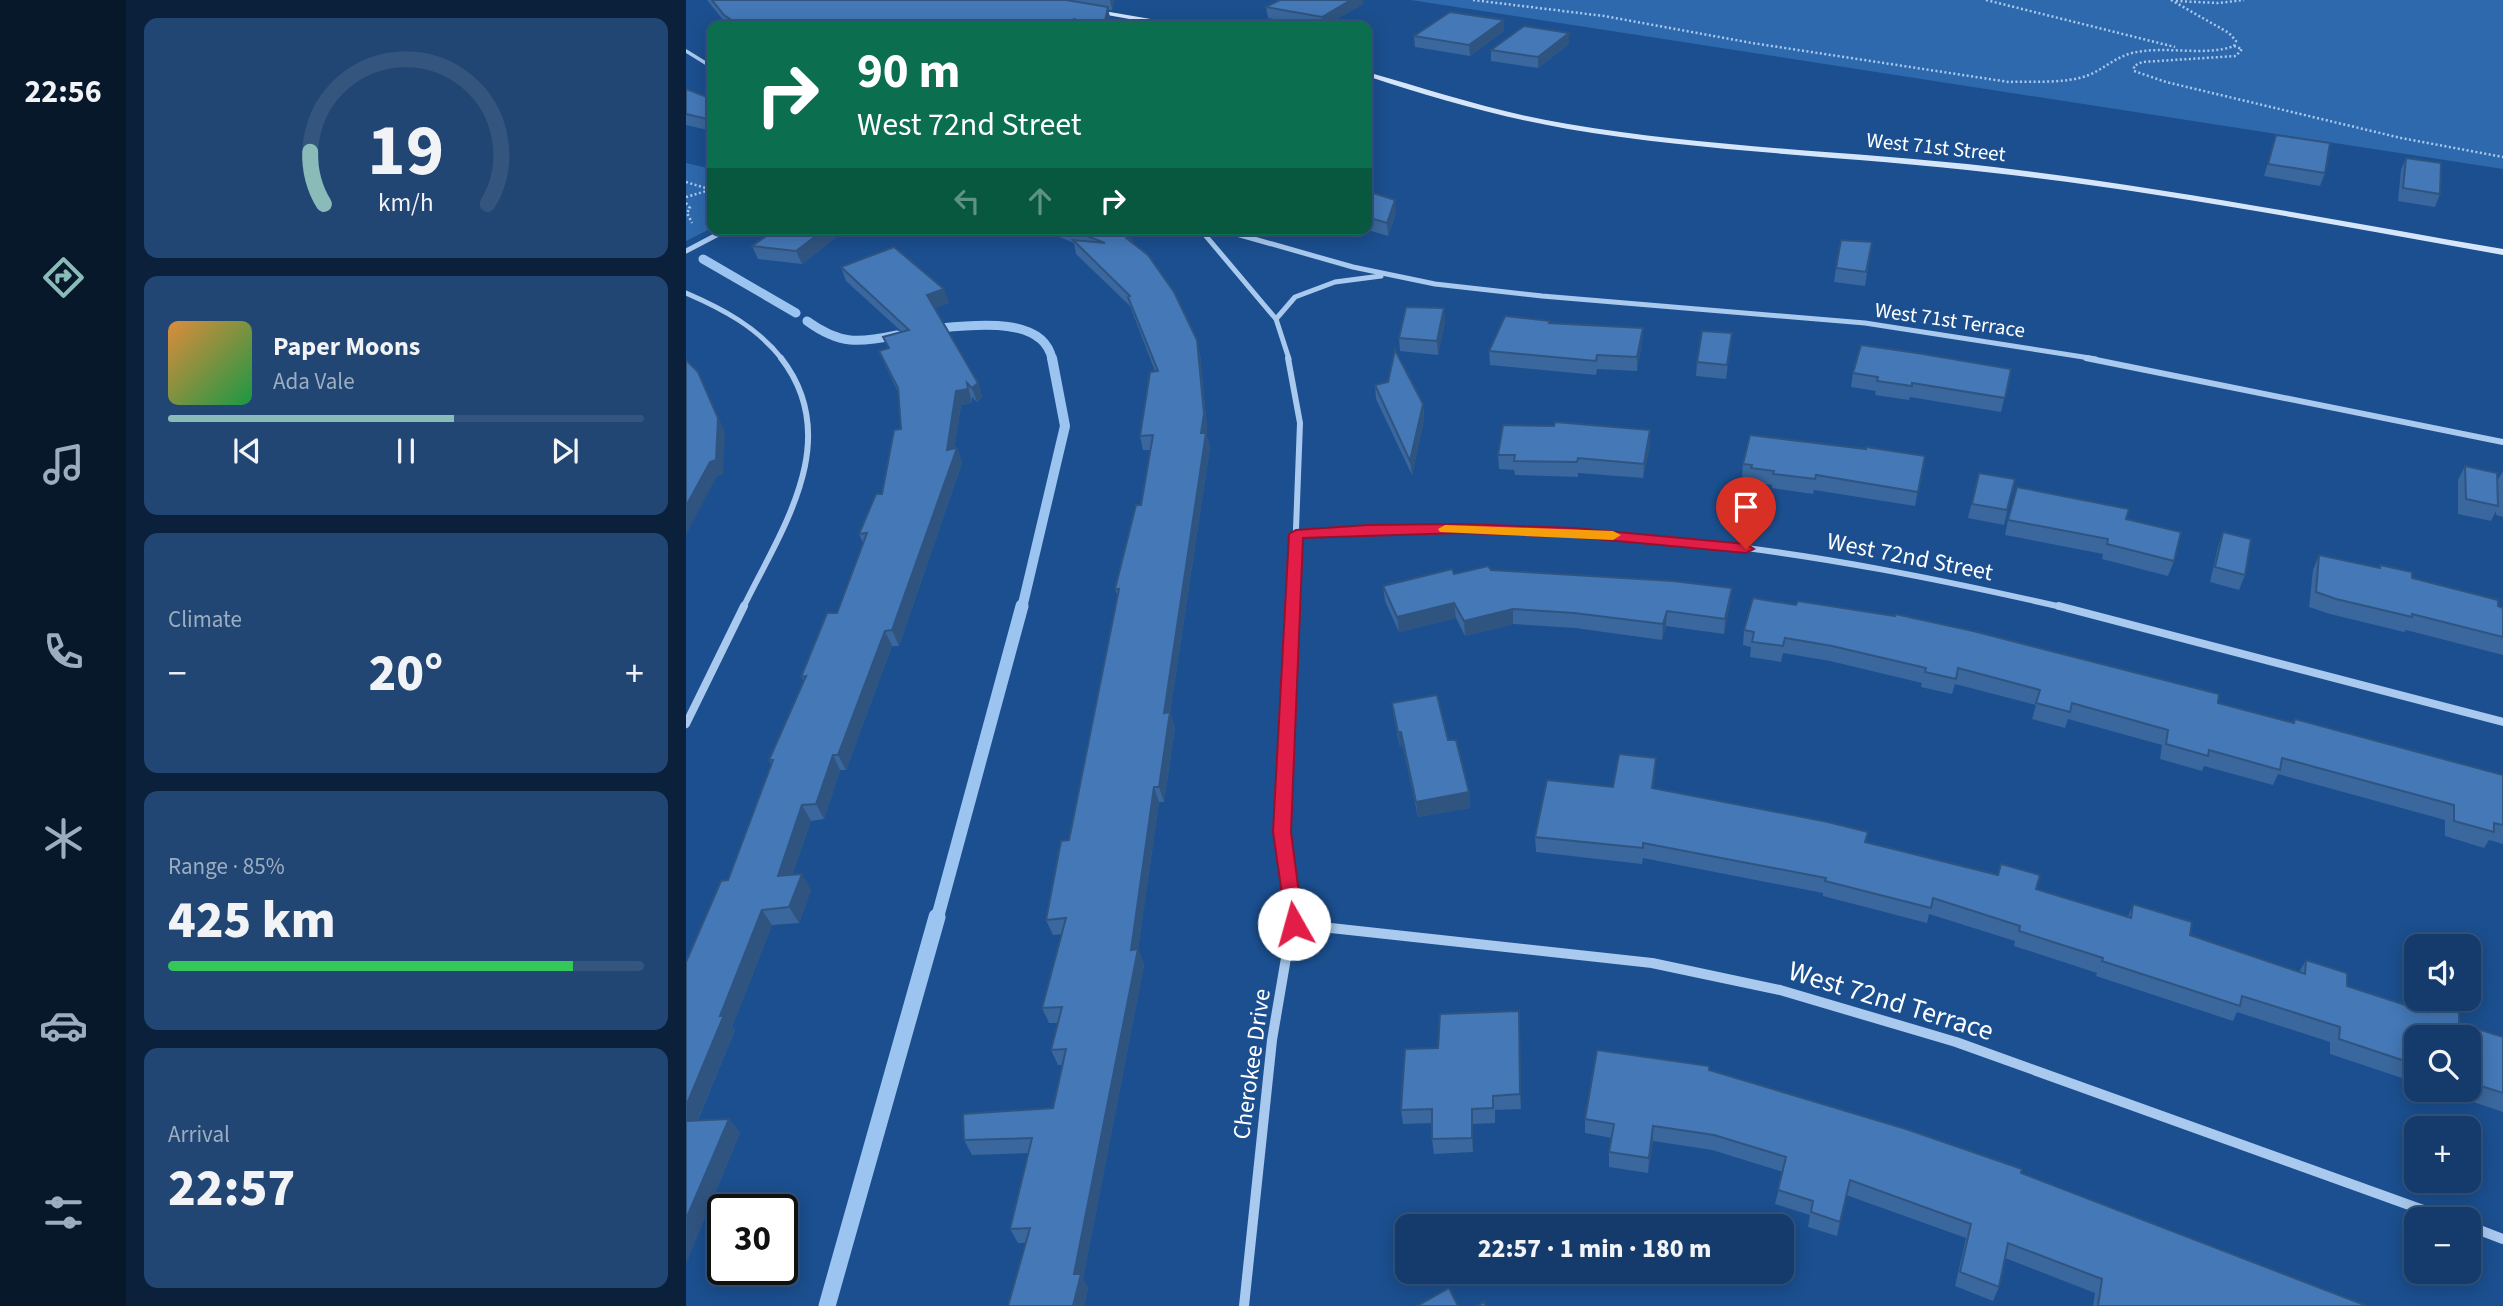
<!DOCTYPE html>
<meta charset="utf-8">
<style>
body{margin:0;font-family:"Source Sans 3",sans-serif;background:#214673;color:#f1f3f6;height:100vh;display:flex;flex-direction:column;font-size:26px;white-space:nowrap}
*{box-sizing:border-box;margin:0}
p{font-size:23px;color:#9dadc1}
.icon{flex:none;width:38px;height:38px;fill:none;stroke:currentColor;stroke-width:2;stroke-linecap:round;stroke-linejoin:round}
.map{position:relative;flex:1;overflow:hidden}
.side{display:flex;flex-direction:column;gap:18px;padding:18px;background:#0b203b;width:560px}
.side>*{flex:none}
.guide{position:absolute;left:21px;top:21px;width:665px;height:214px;border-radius:14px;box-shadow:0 4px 18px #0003,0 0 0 2px #33557e;background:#0b6e4f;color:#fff;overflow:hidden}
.buttons{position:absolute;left:1718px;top:934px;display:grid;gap:14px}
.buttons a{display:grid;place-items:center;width:77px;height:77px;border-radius:14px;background:#143b6b;box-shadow:0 4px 18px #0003,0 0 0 2px #33557e;font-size:35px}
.speed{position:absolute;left:21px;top:1194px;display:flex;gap:14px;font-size:35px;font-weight:700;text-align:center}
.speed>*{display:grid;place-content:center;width:91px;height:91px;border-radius:50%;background:#143b6b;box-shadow:0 4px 18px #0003,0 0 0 2px #33557e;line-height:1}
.speed .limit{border:4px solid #111;border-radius:10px;background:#fff;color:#111}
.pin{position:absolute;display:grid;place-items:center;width:60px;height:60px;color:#fff;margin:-72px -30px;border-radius:50% 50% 50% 0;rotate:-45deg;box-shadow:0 0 7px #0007}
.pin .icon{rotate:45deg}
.me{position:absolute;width:77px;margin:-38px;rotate:353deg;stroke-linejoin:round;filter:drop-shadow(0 0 5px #0008)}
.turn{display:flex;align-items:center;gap:24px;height:147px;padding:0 35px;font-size:32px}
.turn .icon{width:91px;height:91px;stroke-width:2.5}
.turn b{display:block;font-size:49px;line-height:60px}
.lanes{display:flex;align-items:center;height:66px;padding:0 35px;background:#0003;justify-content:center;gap:35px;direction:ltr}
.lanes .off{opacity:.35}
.big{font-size:52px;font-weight:800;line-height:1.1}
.side .tile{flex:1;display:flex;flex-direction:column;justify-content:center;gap:10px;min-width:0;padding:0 24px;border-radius:14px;background:#214673}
.side .dial{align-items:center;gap:0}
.dial svg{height:182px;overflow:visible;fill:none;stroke:#33557e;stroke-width:7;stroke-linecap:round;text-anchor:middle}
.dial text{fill:#f1f3f6;stroke:none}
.song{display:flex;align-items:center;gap:21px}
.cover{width:84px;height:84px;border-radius:10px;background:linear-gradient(135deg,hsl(30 70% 55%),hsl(140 70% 35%))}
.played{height:7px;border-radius:4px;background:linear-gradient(90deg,#8bbbb9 60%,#33557e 60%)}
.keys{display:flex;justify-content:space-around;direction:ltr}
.heat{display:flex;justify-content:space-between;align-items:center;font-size:38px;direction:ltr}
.charge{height:10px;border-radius:5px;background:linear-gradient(90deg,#34c759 85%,#33557e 0)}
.trip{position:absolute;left:709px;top:1214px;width:399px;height:70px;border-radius:14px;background:#143b6b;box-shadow:0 4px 18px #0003,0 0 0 2px #33557e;font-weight:800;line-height:70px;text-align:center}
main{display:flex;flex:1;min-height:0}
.tabs{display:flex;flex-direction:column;width:126px;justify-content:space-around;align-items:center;background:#08182b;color:#9dadc1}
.tabs .icon{width:49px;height:49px}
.tabs .current{color:#8bbbb9}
.tabs b{font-size:32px;color:#f1f3f6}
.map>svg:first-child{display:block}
</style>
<main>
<nav class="tabs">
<b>22:56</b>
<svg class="icon current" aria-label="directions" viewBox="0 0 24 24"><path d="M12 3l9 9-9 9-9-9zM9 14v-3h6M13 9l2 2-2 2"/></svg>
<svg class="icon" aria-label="music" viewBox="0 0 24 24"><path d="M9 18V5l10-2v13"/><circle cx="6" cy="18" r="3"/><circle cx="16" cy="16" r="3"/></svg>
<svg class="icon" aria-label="phone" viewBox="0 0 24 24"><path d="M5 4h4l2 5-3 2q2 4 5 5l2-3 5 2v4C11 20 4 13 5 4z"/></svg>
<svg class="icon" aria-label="climate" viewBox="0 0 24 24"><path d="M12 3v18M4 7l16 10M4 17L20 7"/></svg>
<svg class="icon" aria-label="car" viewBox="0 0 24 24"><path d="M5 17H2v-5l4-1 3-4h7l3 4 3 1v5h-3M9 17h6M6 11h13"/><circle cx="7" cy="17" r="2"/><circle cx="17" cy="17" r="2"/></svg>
<svg class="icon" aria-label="filters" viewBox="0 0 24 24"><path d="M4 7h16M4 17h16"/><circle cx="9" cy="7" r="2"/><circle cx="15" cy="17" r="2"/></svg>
</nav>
<section class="side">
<div class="tile dial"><svg viewBox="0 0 100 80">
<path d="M14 69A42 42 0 1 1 86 69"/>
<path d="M14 69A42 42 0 0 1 8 46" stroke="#8bbbb9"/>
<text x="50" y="56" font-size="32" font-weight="700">19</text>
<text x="50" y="72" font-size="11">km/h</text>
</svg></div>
<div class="tile">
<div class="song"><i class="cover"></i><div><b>Paper Moons</b><p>Ada Vale</p></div></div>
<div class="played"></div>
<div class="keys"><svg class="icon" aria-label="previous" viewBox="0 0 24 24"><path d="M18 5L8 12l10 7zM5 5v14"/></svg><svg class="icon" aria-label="pause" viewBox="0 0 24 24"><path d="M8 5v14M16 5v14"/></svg><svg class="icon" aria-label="next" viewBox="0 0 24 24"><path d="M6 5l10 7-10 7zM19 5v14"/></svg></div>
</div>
<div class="tile"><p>Climate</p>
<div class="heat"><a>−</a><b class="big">20°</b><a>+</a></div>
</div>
<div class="tile"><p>Range · 85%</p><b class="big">425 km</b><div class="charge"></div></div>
<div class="tile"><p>Arrival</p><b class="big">22:57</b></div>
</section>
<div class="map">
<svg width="1817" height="1306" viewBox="0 0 1817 1306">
<rect width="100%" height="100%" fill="#1b4f8f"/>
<g fill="#2e69ad">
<polygon points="725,0 1817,0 1817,169"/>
<polygon points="0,163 26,169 26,228 0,241"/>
</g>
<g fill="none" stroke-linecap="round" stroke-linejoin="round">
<g stroke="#9cc4f0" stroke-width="9">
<polyline points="17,259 110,313"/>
<path d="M 121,321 C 154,345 173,343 211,335"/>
<path d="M 243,329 C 278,326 357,313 366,359"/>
</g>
<polyline stroke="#9cc4f0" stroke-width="10" points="336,608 379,426 366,358"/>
<polyline stroke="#9cc4f0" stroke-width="13" points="251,919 336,606"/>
<polyline stroke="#9cc4f0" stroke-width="17" points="141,1306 251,917"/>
<g stroke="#a9c9ee" stroke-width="2.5" stroke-dasharray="2 2.5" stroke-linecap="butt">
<path d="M 787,0 L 918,16 L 1066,43 L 1323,82 C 1348,81 1380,84 1403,75 C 1419,68 1430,57 1446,53 C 1479,45 1519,57 1548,46 L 1550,41 L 1543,33 L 1485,0"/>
<polyline points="1300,0 1489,47"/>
<polyline points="1490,1 1532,3 1558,0"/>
<polyline points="1548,46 1556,49 1550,56 1456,62 1448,66 1448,71 1480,82 1715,138 1817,157"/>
<polyline points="0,182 26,190"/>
<polyline points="0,197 24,190"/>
<polyline points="0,203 4,208 1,213 6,223"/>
</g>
<polyline stroke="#a9c9ee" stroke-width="3.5" points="0,51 26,67"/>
<g stroke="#a9c9ee" stroke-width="5">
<polyline points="514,229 590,319 603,359"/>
<polyline points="533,229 667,267 749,284 856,296 1179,323 1410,359"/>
<polyline points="0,251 42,229"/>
<path d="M 0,293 C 37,309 71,327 96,359"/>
<polyline points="590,319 609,297 649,282 695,276"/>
</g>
<g stroke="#a9c9ee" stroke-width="6">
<polyline points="602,358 614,423 607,608"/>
<polyline points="1400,358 1817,442"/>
<path d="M 610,534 C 743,527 876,528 1009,542 C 1134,555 1257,580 1380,608"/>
<path d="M 57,608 C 95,530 159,440 95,358"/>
</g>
<g stroke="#a9c9ee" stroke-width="8">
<polyline points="607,606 596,832 607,919"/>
<polyline points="1373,606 1817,722"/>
<polyline points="0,724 58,606"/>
</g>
<g stroke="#a9c9ee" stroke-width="10">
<polyline points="608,924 966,963 1094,990 1270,1042 1765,1220"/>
<polyline points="1783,1226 1817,1239"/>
<polyline points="558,1306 586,1040 607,917"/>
</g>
<g fill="#d6e6fa" fill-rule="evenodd">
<polygon points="406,9 494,24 498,26 483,26 404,12"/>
<path d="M 681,72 C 748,91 813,113 882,124 C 1023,148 1167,151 1308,167 C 1479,187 1648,220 1817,249 L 1817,255 C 1648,225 1479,192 1308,173 C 1167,156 1023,153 882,129 C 814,117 747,98 681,76 Z"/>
</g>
</g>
<g fill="#3a679d">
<polygon points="21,0 428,0 426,10 422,10 424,18 422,26 42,26"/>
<polygon points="594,0 677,0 677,4 639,26 630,26 582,18 580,7"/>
<polygon points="818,31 784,56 729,47 728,36"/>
<polygon points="883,44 852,68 805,61 805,50"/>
<polygon points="0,89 26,99 26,131 0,125"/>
<polygon points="1590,135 1639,173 1634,186 1578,176"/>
<polygon points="1720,158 1754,194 1749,207 1712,201 1715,170"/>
<polygon points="681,191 710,213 702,236 679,229 681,229"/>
<polygon points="354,229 444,229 446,243 514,354 521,428 520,433 524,447 484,713 489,728 478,802 473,802 452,949 458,965 397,1279 402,1288 398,1306 322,1306 340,1243 332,1243 324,1229 343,1153 286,1155 278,1140 367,1108 377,1065 372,1065 365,1050 372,1023 363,1023 356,1008 376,934 367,935 360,920 383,840 432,597 429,589 455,505 465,450 457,450 454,436 469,371 444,306 390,254 388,243"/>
<polygon points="158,231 116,264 72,259 66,246"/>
<polygon points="1186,242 1179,286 1148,282 1150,268"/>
<polygon points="155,267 263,303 248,308 292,383 296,397 291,402 286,397 286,403 275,405 268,449 271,448 276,463 213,646 206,646 160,770 154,770 138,819 125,821 106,875 125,890 113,923 86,925 46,1027 49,1030 12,1120 43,1119 54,1133 0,1263 0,962 42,880 85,764 83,760 118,681 115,677 151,613 177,543 173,534 196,494 215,429 212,392 199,365 193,351 202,349 197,337 216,332 160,281"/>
<polygon points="759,321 752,355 714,351 713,338"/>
<polygon points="864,323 957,328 956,342 951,371 911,369 910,375 804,365 803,351"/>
<polygon points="1046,333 1040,379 1010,376 1011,362"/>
<polygon points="1325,369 1315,412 1224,397 1223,400 1189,395 1190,391 1165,387 1167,373"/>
<polygon points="702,382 737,404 738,419 726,475 690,399 689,385"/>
<polygon points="964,445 957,478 892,473 892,477 829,475 828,470 813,469 812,455"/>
<polygon points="1239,456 1229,506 1128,490 1127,494 1086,488 1086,485 1064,482 1064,479 1056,478 1057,464"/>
<polygon points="1779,466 1811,481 1817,471 1817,517 1810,515 1810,511 1805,521 1772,514 1772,480"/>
<polygon points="1293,473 1329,479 1318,525 1282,518"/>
<polygon points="1440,519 1488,561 1482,576 1416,559 1417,554 1319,535 1322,520"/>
<polygon points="1537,532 1559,575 1553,590 1524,582 1532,547"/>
<polygon points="1633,555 1693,568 1694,565 1726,578 1817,608 1817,655 1720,630 1718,632 1644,614 1623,607 1627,570"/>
<polygon points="805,570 1046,588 1044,603 1038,634 980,626 976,640 889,628 827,624 779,636 770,618 713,632 699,601 697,586 768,574"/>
<polygon points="1058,630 1532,703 1607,723 1609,719 1817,775 1817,844 1803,840 1798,848 1759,836 1759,820 1592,774 1587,785 1518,766 1516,771 1474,759 1476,745 1382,719 1379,728 1346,719 1350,705 1269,684 1266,694 1235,687 1236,683 1144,661 1097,653 1095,662 1064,657 1065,647 1057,645"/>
<polygon points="706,703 762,740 783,792 784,808 732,817 717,747 714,747 708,718"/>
<polygon points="969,773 967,788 1180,842 1350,889 1442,917 1447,904 1504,935 1613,972 1620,960 1661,986 1735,1010 1741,1002 1773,1023 1817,1037 1817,1112 1752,1090 1783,1090 1783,1038 1731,1038 1731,1083 1644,1054 1644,1042 1551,1012 1547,1021 1410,976 1411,973 1328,946 1329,941 1243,914 1241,923 1137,896 1137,893 957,858 956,864 850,852 849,837 927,787"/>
<polygon points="833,1011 835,1109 809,1110 809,1123 787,1124 787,1152 748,1154 746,1139 746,1123 717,1124 715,1110 752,1048"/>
<polygon points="1023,1070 1335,1173 1681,1306 1407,1306 1409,1293 1319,1258 1313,1287 1307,1301 1269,1286 1280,1238 1160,1195 1151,1236 1122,1227 1124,1215 1089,1204 1097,1172 1026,1150 967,1141 962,1173 923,1167 923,1152 926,1138 899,1133 899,1119"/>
</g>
<g fill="#305480">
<polygon points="424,0 428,0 426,10"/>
<polygon points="665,0 677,0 677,4 639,26 637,26 636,17"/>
<polygon points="422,7 424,18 422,26 418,26"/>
<polygon points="818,20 818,31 784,56 783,45"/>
<polygon points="883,33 883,44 852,68 852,57"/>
<polygon points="709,200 710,213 702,236 701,223"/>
<polygon points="139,229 157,229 158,231 116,264 110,251"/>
<polygon points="444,229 447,242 443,251 440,238"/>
<polygon points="258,289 263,303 246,309 241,295"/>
<polygon points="758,308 759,321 752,355 751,341"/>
<polygon points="957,328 956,342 951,371 951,357"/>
<polygon points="511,340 514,354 521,428 520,435 520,433 524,447 484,713 489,728 478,802 473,787 478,713 515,433"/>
<polygon points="12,372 39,432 37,475 31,476 0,535 0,506 24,462"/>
<polygon points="281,383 286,403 275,405 267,460 271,448 276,463 213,646 206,630 261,450 270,391"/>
<polygon points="292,383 296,397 291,402 286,388"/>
<polygon points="737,404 738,419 726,475 724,461"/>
<polygon points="964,430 964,445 957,478 958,464"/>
<polygon points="1046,588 1044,603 1038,634 1039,619"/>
<polygon points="768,603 770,618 713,632 711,617"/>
<polygon points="827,609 827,624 779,636 778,621"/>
<polygon points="981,611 980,626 976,640 977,624"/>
<polygon points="199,631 206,646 160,770 152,755"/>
<polygon points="712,732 715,732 717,747 714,747"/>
<polygon points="147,755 154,770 138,819 130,804"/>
<polygon points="970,758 969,773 965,803 966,788"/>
<polygon points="468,787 473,802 452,949 458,965 397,1279 402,1288 398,1306 387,1306 388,1274 445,950"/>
<polygon points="783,792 784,808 732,817 730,802"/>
<polygon points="116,805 125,821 101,892 92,876"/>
<polygon points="116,874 125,890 113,923 103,907"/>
<polygon points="76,910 86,925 46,1027 49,1030 5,1136 0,1129 0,1106"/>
<polygon points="833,1011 834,1026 835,1109 834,1094"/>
<polygon points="786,1109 787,1124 787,1152 786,1138"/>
<polygon points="43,1119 54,1133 0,1263 0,1219"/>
<polygon points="967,1126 967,1141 962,1173 963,1158"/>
</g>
<g fill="#4478b7" stroke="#305480" stroke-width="2">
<polygon points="26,0 380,0 422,7 418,26 408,26 388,19 385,26 55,26 38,15"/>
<polygon points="594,0 665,0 636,17 580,7"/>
<polygon points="764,12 818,20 783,45 728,36"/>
<polygon points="838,26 883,33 852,57 805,50"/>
<polygon points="0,89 26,99 26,120 0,114"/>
<polygon points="1590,135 1644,143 1639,173 1582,164"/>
<polygon points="1720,158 1755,163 1754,194 1717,188"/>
<polygon points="681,191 709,200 701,223 681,217"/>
<polygon points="90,229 139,229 110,251 66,246"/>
<polygon points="383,229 443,229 440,238 462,255 488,292 511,340 518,414 515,433 520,433 478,713 484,712 473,787 468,787 445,950 452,949 388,1274 395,1274 387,1306 322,1306 344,1228 324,1229 346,1138 278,1140 277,1114 367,1108 380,1049 365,1050 376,1007 356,1008 380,918 360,920 375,841 383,840 433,589 429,589 450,505 455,505 467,435 454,436 464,372 472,371 442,297 444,296 387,240 419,243"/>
<polygon points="1155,240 1186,242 1180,272 1150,268"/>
<polygon points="208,247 258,289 241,295 292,383 286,388 281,383 282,389 270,391 261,450 271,448 206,630 199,631 152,755 147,755 130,804 116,805 92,876 116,874 103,907 76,910 34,1016 38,1015 0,1106 0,962 35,881 42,880 87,760 83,760 120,676 115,677 141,613 151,613 181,533 173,534 190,494 196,494 208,430 215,429 212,388 193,351 203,348 197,337 223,330 155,267"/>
<polygon points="720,307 758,308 751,341 713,338"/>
<polygon points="819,316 864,321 863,323 957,328 951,357 911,355 910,361 803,351"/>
<polygon points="1016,331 1046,333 1041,365 1011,362"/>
<polygon points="1175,345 1231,353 1325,369 1319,398 1226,383 1226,386 1191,381 1192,377 1167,373"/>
<polygon points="709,350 737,404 724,461 689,385 702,382"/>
<polygon points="0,360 12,372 32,418 30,460 24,462 0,506"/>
<polygon points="869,422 964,430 958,464 892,458 891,462 828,461 829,455 812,455 817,425 868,426"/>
<polygon points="1064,435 1180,449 1180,447 1239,456 1232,492 1130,475 1129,479 1087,474 1088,471 1065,468 1066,465 1057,464"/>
<polygon points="1779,466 1811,473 1812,506 1780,499"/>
<polygon points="1293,473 1329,479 1321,510 1286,504"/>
<polygon points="1331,487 1443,509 1440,519 1495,532 1488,561 1421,544 1422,539 1322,520"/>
<polygon points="1537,532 1565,539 1559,575 1529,567"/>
<polygon points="1633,555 1694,568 1694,565 1726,572 1726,578 1812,600 1812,606 1817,608 1817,637 1726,614 1726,617 1650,599 1630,592"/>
<polygon points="802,566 805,570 987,581 1046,588 1039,619 981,611 977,624 888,613 827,609 778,621 768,603 711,617 697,586 766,569 768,574"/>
<polygon points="1067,598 1110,605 1112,601 1209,616 1209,614 1287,631 1533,694 1532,703 1608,723 1609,719 1817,775 1817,825 1808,823 1808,832 1768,821 1768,805 1596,758 1594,770 1523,750 1522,756 1480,744 1482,730 1386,703 1384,712 1350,703 1354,690 1272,668 1270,679 1239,672 1240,668 1146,646 1099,638 1097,646 1066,642 1068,632 1058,630"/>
<polygon points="751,695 762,740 770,740 783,792 730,802 715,732 712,732 706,703"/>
<polygon points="933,754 970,758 966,788 1142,822 1182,832 1179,842 1312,875 1315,864 1354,875 1350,889 1445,918 1447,904 1506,922 1504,935 1619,974 1620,960 1661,973 1661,986 1741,1012 1741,1002 1773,1012 1773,1023 1817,1037 1817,1093 1783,1082 1783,1038 1731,1038 1731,1065 1653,1039 1654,1027 1556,996 1554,1006 1416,961 1417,958 1333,931 1334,926 1247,898 1245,908 1139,881 1140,878 957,843 957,848 849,837 861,780 927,787"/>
<polygon points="833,1011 834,1094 807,1096 807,1108 786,1109 786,1138 746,1139 746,1109 715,1110 719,1049 752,1048 754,1014"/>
<polygon points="911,1050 1023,1066 1023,1070 1220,1129 1336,1169 1335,1173 1681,1306 1412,1306 1416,1279 1322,1243 1313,1287 1274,1272 1285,1224 1164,1180 1154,1222 1125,1212 1127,1201 1092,1190 1100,1157 1028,1135 967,1126 963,1158 923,1152 928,1124 899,1119"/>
<polygon points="43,1119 0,1219 0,1121"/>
<polygon points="763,1288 772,1306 731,1306"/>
<polygon points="798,1302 800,1306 791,1306"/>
</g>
<polygon fill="#e11d48" stroke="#92132f" stroke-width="2" points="774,524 888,528 1060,544 1068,549 1060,553 888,537 774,533 617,538 605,832 617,924 615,929 608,932 601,929 587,832 603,534 610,530 682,525"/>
<polygon fill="#f59e0b" points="759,525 927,531 935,535 927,540 754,532 752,529"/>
<g text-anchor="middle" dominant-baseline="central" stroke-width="5" stroke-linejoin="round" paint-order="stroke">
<g font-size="21" fill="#fff" stroke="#1b4f8f">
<text transform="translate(1250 147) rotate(6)">West 71st Street</text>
<text transform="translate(1264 320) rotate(8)">West 71st Terrace</text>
</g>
<g font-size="24" fill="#fff" stroke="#1b4f8f">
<text transform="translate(1224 557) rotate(11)">West 72nd Street</text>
<text transform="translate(566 1064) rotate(-82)">Cherokee Drive</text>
</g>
<g font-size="28" fill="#fff" stroke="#1b4f8f">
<text transform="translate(1205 1001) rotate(17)">West 72nd Terrace</text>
</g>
</g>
</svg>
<div class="buttons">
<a><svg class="icon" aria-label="sound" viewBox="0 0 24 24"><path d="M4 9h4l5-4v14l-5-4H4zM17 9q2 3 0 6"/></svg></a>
<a><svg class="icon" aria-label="search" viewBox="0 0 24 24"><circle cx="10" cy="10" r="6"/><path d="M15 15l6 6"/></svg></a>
<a>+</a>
<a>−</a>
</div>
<div class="speed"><div class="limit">30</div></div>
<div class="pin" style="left:1060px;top:549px;background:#d93025"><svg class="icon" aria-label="arrive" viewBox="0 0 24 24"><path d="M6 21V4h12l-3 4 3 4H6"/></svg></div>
<svg class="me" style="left:608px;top:924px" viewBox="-20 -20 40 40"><circle r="19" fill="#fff"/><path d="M0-13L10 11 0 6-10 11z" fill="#e11d48"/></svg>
<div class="trip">22:57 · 1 min · 180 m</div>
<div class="guide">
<div class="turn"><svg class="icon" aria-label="right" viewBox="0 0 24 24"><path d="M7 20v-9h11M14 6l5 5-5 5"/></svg><div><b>90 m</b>West 72nd Street</div></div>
<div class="lanes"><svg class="icon off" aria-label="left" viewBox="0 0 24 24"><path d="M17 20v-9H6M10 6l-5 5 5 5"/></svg><svg class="icon off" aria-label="ahead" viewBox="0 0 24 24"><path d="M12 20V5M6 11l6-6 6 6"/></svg><svg class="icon" aria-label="right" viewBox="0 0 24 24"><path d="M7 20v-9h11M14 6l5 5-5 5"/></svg></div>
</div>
</div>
</main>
